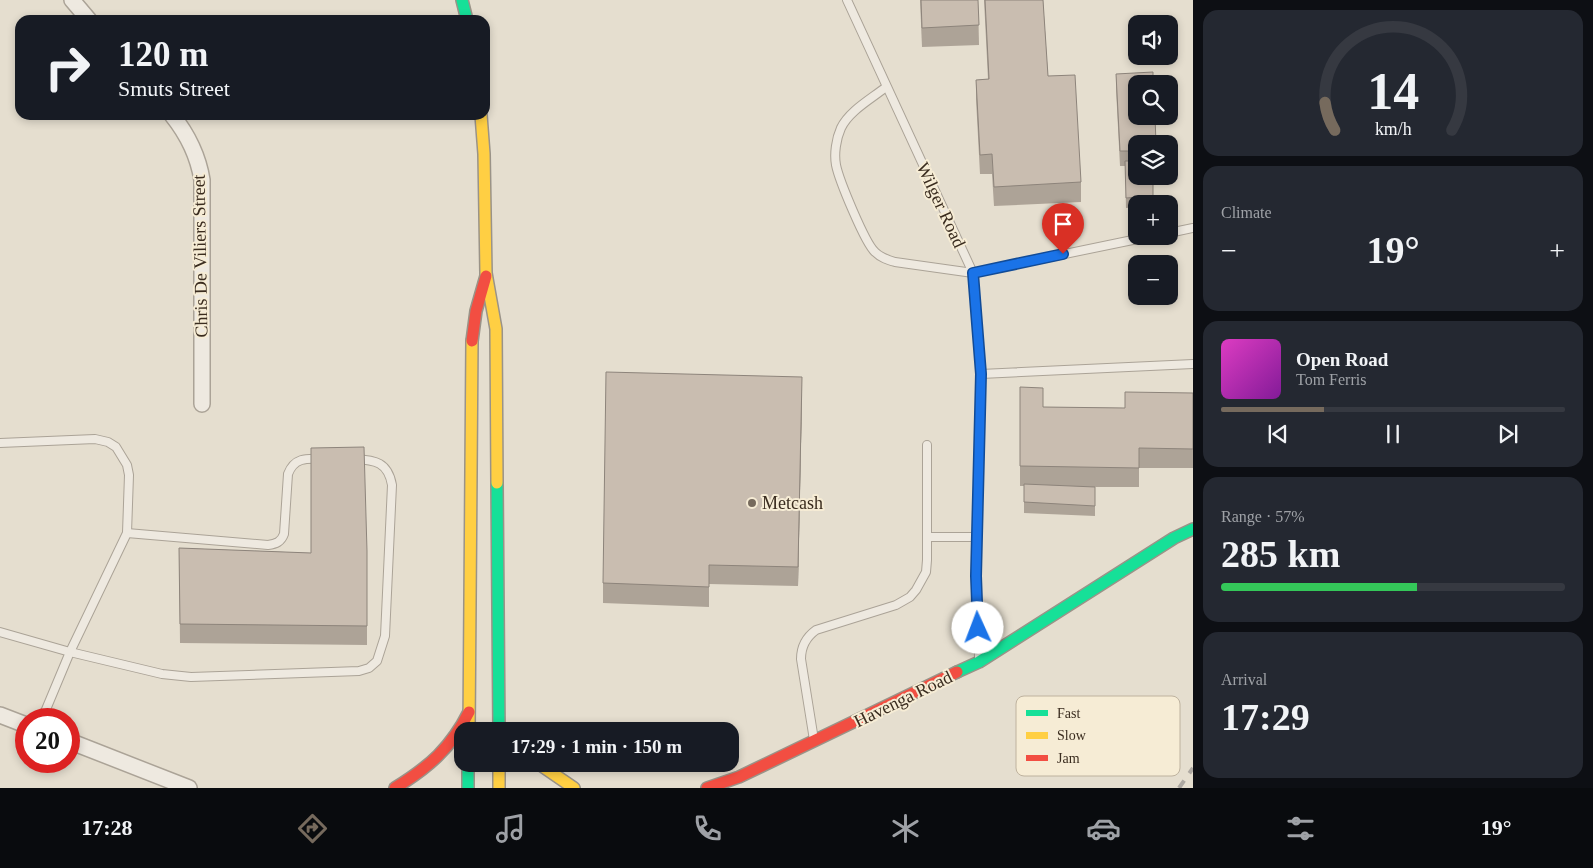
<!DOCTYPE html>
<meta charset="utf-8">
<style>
body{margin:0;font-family:"Times New Roman",serif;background:#242831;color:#f1f3f6;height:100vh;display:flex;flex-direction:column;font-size:19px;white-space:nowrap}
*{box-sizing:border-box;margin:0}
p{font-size:16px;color:#9ea1a6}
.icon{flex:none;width:28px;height:28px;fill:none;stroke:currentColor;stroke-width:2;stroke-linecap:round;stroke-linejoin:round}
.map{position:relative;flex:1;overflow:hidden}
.drawer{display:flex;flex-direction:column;gap:10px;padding:10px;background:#0d0f14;width:400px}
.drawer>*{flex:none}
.guide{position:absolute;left:15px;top:15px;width:475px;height:105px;border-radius:15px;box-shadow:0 2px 8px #0003;background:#171b24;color:#f1f3f6;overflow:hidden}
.buttons{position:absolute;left:1128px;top:15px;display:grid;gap:10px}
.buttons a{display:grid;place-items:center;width:50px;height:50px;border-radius:10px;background:#171b24;box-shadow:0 2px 8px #0003;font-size:25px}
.speed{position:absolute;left:15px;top:708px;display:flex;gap:10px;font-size:25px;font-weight:700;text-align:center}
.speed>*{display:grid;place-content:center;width:65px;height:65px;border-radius:50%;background:#171b24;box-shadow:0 2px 8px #0003;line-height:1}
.speed .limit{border:8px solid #d22;background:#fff;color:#111}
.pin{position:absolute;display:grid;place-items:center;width:42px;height:42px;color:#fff;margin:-51px -21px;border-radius:50% 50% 50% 0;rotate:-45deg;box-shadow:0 0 5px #0007}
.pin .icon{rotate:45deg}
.me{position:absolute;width:55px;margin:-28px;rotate:358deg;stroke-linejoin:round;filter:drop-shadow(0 0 4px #0008)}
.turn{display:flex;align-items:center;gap:18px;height:105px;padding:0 20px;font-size:22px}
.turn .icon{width:65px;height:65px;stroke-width:2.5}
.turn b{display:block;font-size:35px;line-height:42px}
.big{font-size:38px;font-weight:800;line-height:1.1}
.drawer .widget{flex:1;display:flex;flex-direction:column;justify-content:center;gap:8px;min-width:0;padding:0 18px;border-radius:15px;background:#242831}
.drawer .dial{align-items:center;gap:0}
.dial svg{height:130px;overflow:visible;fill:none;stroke:#363941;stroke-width:7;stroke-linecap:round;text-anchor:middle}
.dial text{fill:#f1f3f6;stroke:none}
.song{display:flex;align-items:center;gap:15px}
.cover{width:60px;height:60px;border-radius:8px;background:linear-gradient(135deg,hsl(310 70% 55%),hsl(290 70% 35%))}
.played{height:5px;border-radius:2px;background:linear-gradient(90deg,#766a5d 30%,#363941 30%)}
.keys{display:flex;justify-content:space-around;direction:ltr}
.heat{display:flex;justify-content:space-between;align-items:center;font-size:28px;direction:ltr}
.charge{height:8px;border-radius:4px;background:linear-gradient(90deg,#34c759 57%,#363941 0)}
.trip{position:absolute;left:454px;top:722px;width:285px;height:50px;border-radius:15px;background:#171b24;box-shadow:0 2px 8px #0003;font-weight:800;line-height:50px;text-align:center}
.tabs{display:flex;height:80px;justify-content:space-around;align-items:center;background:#090b0e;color:#9ea1a6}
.tabs .icon{width:35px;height:35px}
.tabs .active{color:#766a5d}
.tabs b{font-size:22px;color:#f1f3f6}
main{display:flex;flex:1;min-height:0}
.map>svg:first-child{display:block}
</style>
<main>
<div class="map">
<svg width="1193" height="788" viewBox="0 0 1193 788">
<rect width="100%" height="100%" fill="#e5decf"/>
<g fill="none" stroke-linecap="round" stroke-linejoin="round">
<defs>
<g id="lane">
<polyline points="847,0 973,273 981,374 976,576 979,658"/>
<path d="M 886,87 C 871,99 849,111 841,128 C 836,139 834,154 836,165 C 839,180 865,243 875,252 C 881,258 888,260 895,262 L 973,273 L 1152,236"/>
<polyline points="1169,233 1193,228"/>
<polyline points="981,374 1193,364"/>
<polyline points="0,443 95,439 108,442 116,447 127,465 129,475 127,533 70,652 42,719"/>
<path d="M 127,533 L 268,545 C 276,544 281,542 284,534 L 288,474 C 294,458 306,458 321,459"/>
<polyline points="928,537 977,537"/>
<path d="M 0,632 L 70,652 L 162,674 L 191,677 L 359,671 L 369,668 L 377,661 L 385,636 L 392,485 C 388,462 375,460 355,459"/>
<path d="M 814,740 L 801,659 C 801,647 805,638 816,630 L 896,605 L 910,597 L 916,590 L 926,572 L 927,560 L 927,445"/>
</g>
<g id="street">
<polyline points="72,0 89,20"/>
<path d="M 172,115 C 188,135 198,155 202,180 L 202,404"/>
<polyline points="0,715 26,725"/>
<polyline points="69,741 189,788"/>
</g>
<g id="fast">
<polyline points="462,0 467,20"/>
<polyline points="497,483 499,731"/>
<polyline points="957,672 979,662 1174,538 1193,529"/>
<polyline points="468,764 468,788"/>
</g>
<g id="slow">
<polyline points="481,115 484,154 486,273 496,329 497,483"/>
<polyline points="469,731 472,341"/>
<polyline points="499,764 499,788"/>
<polyline points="539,764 574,788"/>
</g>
<g id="jam">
<polyline points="472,341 476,311 486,276"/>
<path d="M 395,788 C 429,767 451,748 469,712"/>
<polyline points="707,788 739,777 957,672"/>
</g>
</defs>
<use href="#lane" stroke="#aba397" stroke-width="10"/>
<use href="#street" stroke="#aba397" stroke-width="18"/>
<use href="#fast" stroke="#9a9388" stroke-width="14"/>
<use href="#slow" stroke="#9a9388" stroke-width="14"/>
<use href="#jam" stroke="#9a9388" stroke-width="14"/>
<use href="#lane" stroke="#eee9e0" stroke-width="8"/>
<use href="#street" stroke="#eee9e0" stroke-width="15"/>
<use href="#fast" stroke="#16e098" stroke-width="11"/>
<use href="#slow" stroke="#ffcf43" stroke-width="11"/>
<use href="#jam" stroke="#f24e42" stroke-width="11"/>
<polyline stroke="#ada8a1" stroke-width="4" stroke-dasharray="9 9" stroke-linecap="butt" points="1179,788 1193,768"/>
</g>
<g fill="#ada397">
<polygon points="920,0 978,0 979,45 922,47"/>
<polygon points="984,0 1043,0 1048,76 1081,182 1081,202 994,206 992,174 980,174 976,99 976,80 988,79"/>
<polygon points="1116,74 1136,144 1136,176 1153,176 1153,204 1136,204 1136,207 1126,208 1125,166 1120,166 1116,89"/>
<polygon points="1020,387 1043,407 1125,408 1193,393 1193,468 1139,468 1139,487 1095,487 1095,516 1024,513 1024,486 1020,486"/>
<polygon points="802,397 798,586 709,584 709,607 603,603 603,583"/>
<polygon points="179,548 311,553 367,551 367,645 180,643"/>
</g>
<polygon fill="#8d847b" points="802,377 802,397 798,586 798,567"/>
<g fill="#c9bdb0" stroke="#8d847b">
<polygon points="921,0 978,0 979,25 922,28"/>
<polygon points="985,0 1043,0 1048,76 1075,75 1081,182 994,187 992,154 980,155 976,80 989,79"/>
<polygon points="1153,72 1153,84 1136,84 1136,116 1155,116 1156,144 1136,144 1136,151 1120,151 1116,74"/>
<polygon points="1125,161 1136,161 1136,176 1153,176 1153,196 1126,198"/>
<polygon points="606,372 802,377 798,567 709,565 709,587 603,583"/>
<polygon points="1020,387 1043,388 1043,407 1125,408 1125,392 1193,393 1193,449 1139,448 1139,468 1020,466"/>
<polygon points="364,447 367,551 367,626 180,624 179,548 311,553 311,448"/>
<polygon points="1024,484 1095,487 1095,506 1024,502"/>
</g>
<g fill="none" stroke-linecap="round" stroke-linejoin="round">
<defs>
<polyline id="route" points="978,628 976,576 981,374 973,273 1063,254"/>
</defs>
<use href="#route" stroke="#114b97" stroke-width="12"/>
<use href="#route" stroke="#1a73e8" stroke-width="9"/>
</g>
<circle fill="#766a5d" stroke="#f6ecd5" stroke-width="2" cx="752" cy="503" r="5"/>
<g text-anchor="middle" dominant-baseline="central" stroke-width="4" stroke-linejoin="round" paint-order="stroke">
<g font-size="18" fill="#3a2c1f" stroke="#f6ecd5">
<text transform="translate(941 205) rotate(65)">Wilger Road</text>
<text transform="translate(200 256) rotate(-91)">Chris De Viliers Street</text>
<text transform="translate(903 699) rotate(-26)">Havenga Road</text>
</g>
<g font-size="18" fill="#3a2c1f" stroke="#f6ecd5" text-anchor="start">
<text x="762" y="503">Metcash</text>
</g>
</g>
<rect x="1016" y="696" width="164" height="80" rx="8" fill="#f6ecd5" stroke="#beb29e" stroke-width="1"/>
<rect x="1026" y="710" width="22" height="6" fill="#16e098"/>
<rect x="1026" y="732" width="22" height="7" fill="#ffcf43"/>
<rect x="1026" y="755" width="22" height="6" fill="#f24e42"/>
<g font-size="14" fill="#3a2c1f">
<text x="1057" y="718">Fast</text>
<text x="1057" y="740">Slow</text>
<text x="1057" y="763">Jam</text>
</g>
</svg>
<div class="buttons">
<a><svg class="icon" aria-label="sound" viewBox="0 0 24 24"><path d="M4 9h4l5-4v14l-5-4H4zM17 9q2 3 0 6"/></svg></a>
<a><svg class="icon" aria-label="search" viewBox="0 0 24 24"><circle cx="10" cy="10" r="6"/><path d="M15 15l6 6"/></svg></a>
<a><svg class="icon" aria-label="layers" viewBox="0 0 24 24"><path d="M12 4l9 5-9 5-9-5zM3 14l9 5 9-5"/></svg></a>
<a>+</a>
<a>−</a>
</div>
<div class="speed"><div class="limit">20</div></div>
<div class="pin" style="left:1063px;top:254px;background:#d93025"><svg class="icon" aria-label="arrive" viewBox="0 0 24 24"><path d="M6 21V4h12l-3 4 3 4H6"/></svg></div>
<svg class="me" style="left:978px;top:628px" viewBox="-20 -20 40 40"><circle r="19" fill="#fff"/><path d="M0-13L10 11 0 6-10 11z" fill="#1a73e8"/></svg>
<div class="trip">17:29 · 1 min · 150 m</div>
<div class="guide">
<div class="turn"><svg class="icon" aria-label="right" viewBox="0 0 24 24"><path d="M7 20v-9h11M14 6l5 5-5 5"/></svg><div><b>120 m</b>Smuts Street</div></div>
</div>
</div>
<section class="drawer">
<div class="widget dial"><svg viewBox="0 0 100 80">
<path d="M14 69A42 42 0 1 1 86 69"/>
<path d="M14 69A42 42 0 0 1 8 52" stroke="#766a5d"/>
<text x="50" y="56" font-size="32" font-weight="700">14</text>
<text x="50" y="72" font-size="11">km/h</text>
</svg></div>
<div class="widget"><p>Climate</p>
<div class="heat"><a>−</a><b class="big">19°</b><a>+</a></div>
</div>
<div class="widget">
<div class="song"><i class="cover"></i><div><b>Open Road</b><p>Tom Ferris</p></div></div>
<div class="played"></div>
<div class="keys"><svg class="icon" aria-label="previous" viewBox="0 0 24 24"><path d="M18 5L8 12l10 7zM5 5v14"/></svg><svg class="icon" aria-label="pause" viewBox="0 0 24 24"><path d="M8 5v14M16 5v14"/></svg><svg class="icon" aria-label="next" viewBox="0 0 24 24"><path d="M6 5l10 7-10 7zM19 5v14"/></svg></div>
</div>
<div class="widget"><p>Range · 57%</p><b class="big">285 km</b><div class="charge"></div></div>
<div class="widget"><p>Arrival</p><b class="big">17:29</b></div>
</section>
</main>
<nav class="tabs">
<b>17:28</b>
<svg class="icon active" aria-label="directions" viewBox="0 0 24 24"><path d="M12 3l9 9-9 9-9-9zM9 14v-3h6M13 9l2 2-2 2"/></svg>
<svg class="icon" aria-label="music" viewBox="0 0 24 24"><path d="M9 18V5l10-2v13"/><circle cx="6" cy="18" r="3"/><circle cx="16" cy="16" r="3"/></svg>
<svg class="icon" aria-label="phone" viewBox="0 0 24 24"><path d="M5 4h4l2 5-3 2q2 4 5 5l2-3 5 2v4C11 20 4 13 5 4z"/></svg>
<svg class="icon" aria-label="climate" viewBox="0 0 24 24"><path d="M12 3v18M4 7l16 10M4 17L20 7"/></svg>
<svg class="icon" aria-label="car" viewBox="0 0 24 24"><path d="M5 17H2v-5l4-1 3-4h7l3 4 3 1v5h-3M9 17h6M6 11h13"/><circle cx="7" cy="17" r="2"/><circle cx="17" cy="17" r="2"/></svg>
<svg class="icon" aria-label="filters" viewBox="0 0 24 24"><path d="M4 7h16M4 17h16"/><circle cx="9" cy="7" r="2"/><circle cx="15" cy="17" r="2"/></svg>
<b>19°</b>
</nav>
